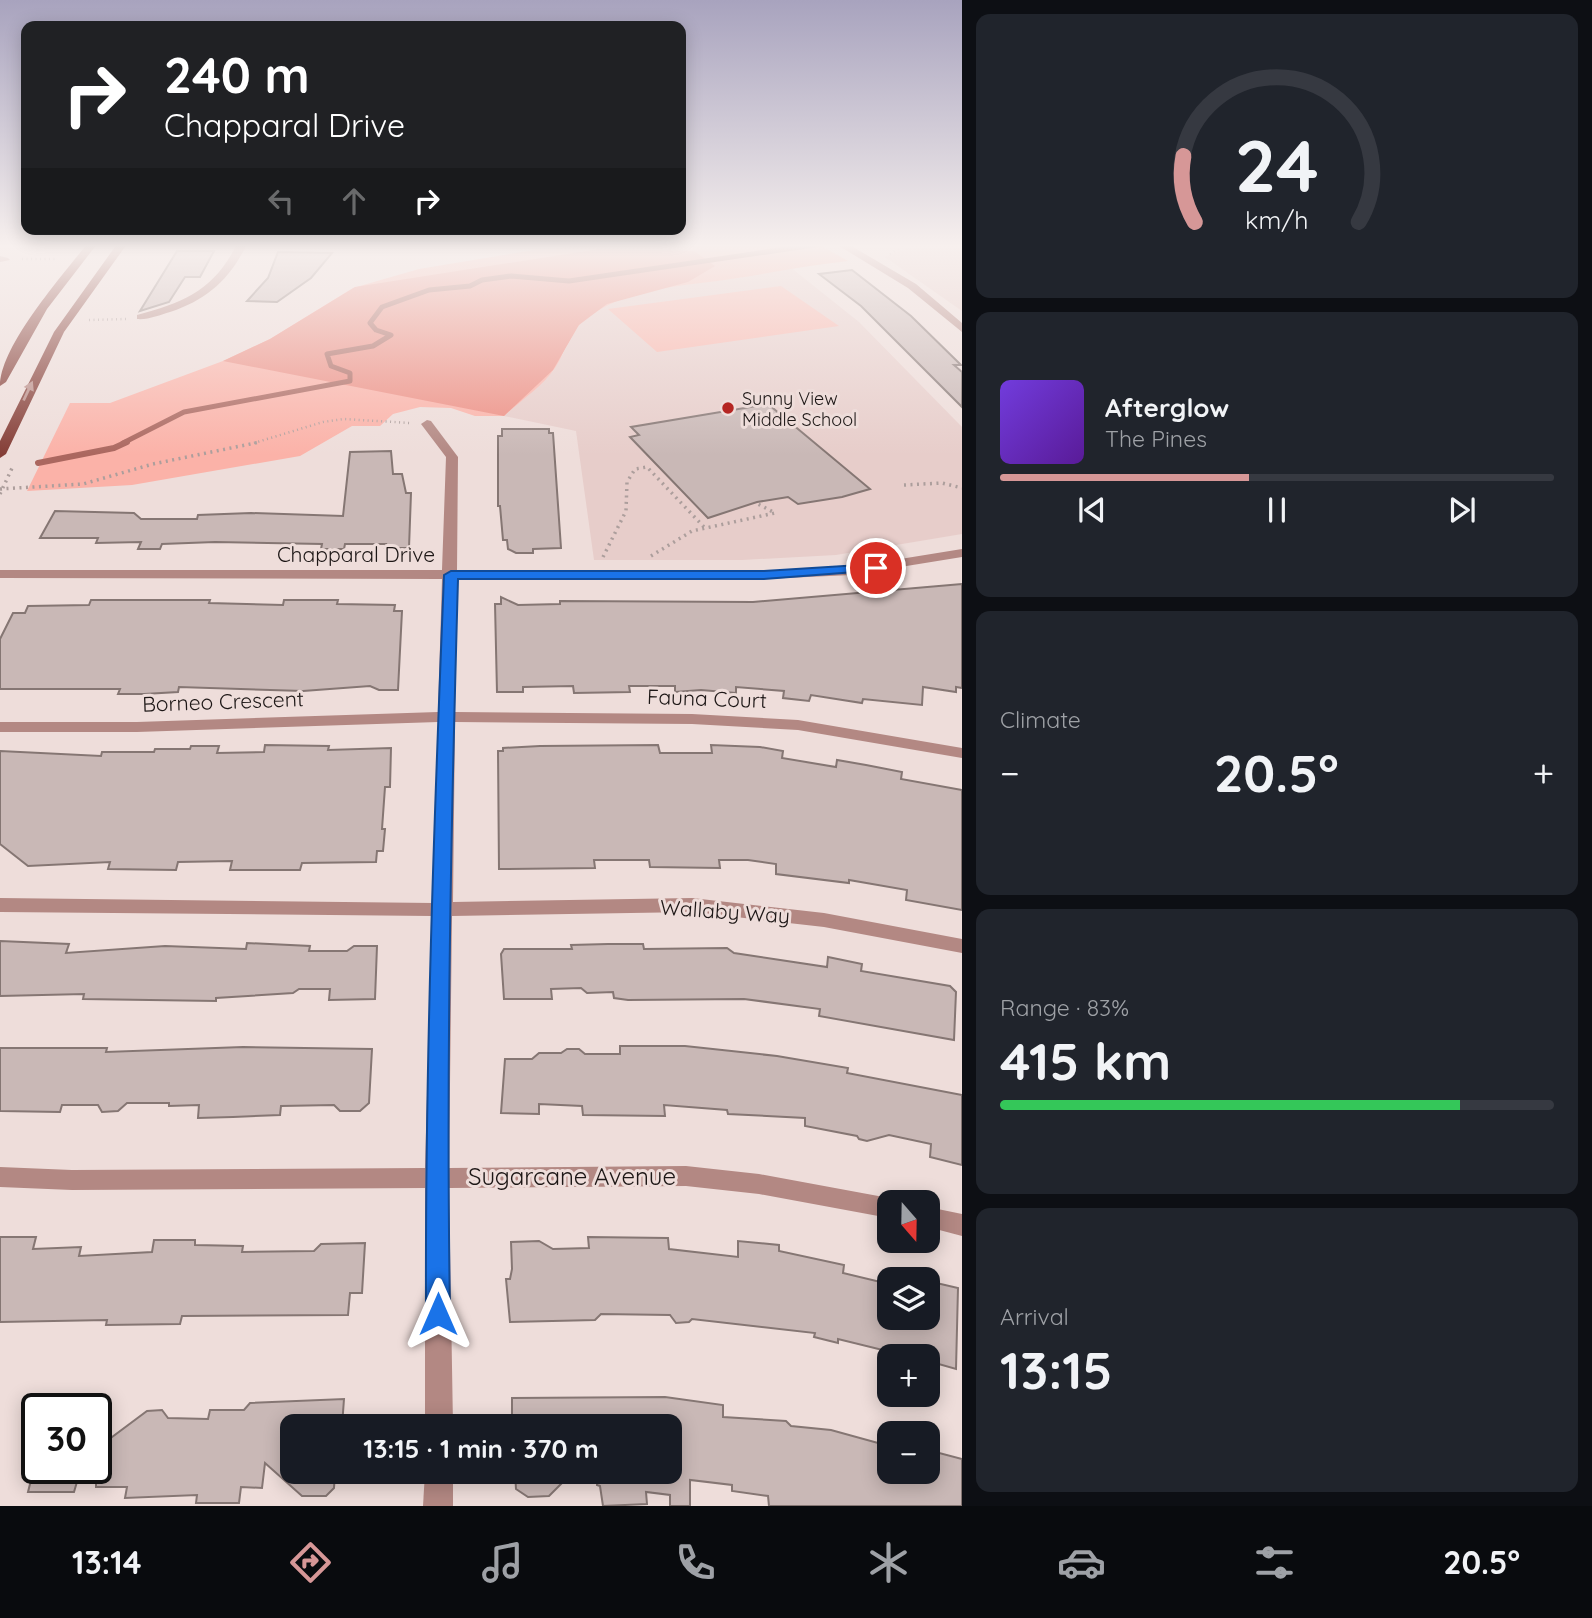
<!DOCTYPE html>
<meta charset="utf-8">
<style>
body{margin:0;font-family:Quicksand,sans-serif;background:#20242c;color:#f1f3f6;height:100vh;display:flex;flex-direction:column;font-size:26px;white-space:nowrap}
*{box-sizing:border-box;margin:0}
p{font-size:23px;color:#9ea1a6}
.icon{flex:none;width:38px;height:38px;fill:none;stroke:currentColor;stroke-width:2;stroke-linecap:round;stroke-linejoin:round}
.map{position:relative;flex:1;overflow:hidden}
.side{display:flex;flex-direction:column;gap:14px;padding:14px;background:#0d0f14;width:630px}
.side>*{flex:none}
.banner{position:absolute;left:21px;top:21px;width:665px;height:214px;border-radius:14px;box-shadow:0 4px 18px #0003;background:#202124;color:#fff;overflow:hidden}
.needle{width:46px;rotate:160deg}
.tools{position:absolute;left:877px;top:1190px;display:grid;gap:14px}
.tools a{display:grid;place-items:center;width:63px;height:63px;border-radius:14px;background:#171b24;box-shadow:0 4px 18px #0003;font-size:35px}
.speed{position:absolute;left:21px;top:1393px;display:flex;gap:14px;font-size:35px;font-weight:700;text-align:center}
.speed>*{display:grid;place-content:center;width:91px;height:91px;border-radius:50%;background:#171b24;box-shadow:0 4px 18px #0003;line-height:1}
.speed .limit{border:4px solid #111;border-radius:10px;background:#fff;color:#111}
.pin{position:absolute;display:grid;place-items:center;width:60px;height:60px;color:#fff;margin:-30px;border:4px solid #fff;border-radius:50%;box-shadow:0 2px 7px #0007}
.me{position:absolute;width:77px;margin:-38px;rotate:0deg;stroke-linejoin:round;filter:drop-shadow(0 0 5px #0008)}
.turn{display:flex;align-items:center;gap:24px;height:147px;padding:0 28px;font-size:32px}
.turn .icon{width:91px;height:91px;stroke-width:2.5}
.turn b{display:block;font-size:49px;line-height:60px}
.lanes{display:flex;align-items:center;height:66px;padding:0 28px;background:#0003;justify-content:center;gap:35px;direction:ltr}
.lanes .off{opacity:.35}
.big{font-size:52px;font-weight:800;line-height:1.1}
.side .widget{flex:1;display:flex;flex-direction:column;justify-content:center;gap:10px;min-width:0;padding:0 24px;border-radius:14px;background:#20242c}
.side .dial{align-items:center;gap:0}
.dial svg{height:182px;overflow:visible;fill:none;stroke:#363941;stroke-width:7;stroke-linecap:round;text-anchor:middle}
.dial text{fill:#f1f3f6;stroke:none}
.song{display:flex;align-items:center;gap:21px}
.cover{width:84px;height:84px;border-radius:10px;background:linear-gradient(135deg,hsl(260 70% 55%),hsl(270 70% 35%))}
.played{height:7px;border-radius:4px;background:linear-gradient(90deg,#d69797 45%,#363941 45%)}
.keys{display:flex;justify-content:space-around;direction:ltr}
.heat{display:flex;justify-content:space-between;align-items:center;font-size:38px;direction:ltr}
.charge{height:10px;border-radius:5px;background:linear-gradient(90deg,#34c759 83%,#363941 0)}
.trip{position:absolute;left:280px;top:1414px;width:402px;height:70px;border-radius:14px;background:#171b24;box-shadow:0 4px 18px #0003;font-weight:800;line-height:70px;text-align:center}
.dock{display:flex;height:112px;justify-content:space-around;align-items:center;background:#090b0e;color:#9ea1a6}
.dock .icon{width:49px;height:49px}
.dock .selected{color:#d69797}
.dock b{font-size:32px;color:#f1f3f6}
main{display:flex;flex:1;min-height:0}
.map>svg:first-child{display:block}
</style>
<main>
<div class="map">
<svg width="962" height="1506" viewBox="0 0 962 1506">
<rect width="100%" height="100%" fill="#eeddda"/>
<g fill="#e7cdca">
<polygon points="917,244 962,244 962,311 885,257"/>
<polygon points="790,267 859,322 962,427 962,534 836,555 742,560 594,560 576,431 504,416 553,371 579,325 607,304 631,295 674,286 738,278"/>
</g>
<g fill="#fbb2a8">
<path d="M 602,244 L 818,244 L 848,261 C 811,265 775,272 738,278 C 684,287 625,285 581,323 C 569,333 564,355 555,368 C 543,386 520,401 504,416 L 475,416 L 451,408 L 420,407 L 393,414 L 380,426 L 352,426 L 300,456 L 132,485 L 27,491 L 70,403 L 110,403 L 223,361 L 270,339 L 353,288 L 419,269 L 534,250 Z"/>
<polygon points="781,286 839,326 657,352 608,309"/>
</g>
<polygon fill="#ed8e83" points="599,249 694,251 715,266 688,282 607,304 579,325 553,370 504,416 223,361 270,339 355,287"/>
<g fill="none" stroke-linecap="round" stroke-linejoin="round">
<polyline stroke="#ab675f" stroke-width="5" points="123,443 184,412 350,381 350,373 331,366 327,354 373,346 391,335 376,330 370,323 382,307 429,290 470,286 482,280 511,276 569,281 814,245"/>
<polyline stroke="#ab675f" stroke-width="6" points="38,463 114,448 127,442"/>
</g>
<g fill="#c9b8b6" stroke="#857673" stroke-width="2">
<polygon points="177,251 214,251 200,277 185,277 169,302 140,311"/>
<polygon points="278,252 332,253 311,278 277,302 247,301 268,278"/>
<polygon points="852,270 911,316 961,365 954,365 962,372 962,407 861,306 819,274"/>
<polygon points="768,404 870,489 842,497 798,504 788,497 757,502 708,518 630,437 639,435 631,427"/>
<polygon points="502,429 549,429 549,433 553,433 561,548 533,549 533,553 516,553 508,549 507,540 503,540 500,506 498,506 498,436 502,436"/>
<polygon points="391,451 393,474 402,474 406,493 411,493 409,548 385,548 386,544 345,544 344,549 321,549 322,544 215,542 162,544 160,549 138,549 141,542 96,543 98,538 40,538 55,511 134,513 141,519 197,519 198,515 251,513 343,516 350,452"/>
<polygon points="962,584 962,688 956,687 956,692 923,687 922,705 863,699 862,703 811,695 809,701 783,698 784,691 736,687 736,693 701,690 675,692 675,686 629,686 630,692 574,693 573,686 523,687 523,692 497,692 495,604 501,604 501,597 518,605 560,604 560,601 753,602"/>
<polygon points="91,600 210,600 209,603 283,605 284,600 338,600 337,604 395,605 394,611 402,611 398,690 379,690 370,686 303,691 179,687 178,692 144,694 118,694 120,689 0,689 0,639 13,613 25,613 28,606 89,605"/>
<polygon points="265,745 329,746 328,750 391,748 390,787 385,787 382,829 385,829 383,851 377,851 376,862 302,863 300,870 230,870 232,861 178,862 176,870 108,869 110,862 28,866 0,844 0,751 101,756 102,752 154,752 155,749 190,749 191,746 219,746 217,753 264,752"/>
<polygon points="658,745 660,753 712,753 711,745 760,747 783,751 782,758 836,767 837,760 866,765 902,772 901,779 962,790 962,910 906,900 907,890 849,880 849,883 776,874 776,864 748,860 719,860 720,868 650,867 649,860 594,860 595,868 499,869 498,751 503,751 503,748 540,746"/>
<polygon points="0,941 69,944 66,953 165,946 246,949 247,943 310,946 309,951 347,951 354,946 377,946 375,999 329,1000 330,989 299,989 293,993 216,998 216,1001 83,999 84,994 0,996"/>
<polygon points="608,944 643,944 644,949 727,948 734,953 827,967 828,957 862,964 861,971 950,986 956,992 954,1040 819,1016 820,1009 744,999 628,1000 614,998 613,992 587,993 581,988 551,989 552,999 504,999 501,954 504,949 572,949 571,945"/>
<polygon points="620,1046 685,1046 777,1056 848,1068 847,1073 962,1095 962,1165 930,1157 931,1144 889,1135 867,1141 859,1139 857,1136 805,1126 805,1118 728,1114 727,1110 664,1105 665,1116 583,1115 582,1106 539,1104 539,1114 501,1113 505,1059 532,1059 539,1053 561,1053 567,1049 579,1049 585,1054 620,1054"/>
<polygon points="243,1047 372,1049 369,1103 360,1111 340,1111 334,1105 281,1106 280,1115 233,1117 198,1118 199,1105 169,1106 169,1103 127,1103 118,1111 102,1112 98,1105 62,1105 60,1112 0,1111 0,1048 107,1048 106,1052"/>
<polygon points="0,1237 36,1237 33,1249 81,1247 79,1256 152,1252 154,1240 195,1240 195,1245 243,1246 242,1252 314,1251 321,1244 365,1243 362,1293 350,1293 348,1315 182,1316 180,1324 106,1325 107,1320 0,1322"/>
<polygon points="588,1237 668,1238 669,1249 738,1257 738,1241 779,1245 779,1251 844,1265 843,1273 889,1284 889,1318 928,1318 928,1281 958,1288 956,1369 928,1361 928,1356 907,1356 838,1339 838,1343 814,1337 815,1333 692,1319 689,1322 676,1323 670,1315 601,1314 595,1320 510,1322 506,1279 510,1279 512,1269 511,1242 539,1241 553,1249 589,1248"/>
<polygon points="665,1397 723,1405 723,1417 786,1421 791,1426 831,1430 889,1446 889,1472 928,1472 928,1450 962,1459 962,1506 769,1506 768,1496 732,1491 732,1485 690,1480 690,1506 670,1506 670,1495 646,1492 647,1504 603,1506 600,1486 597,1485 598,1472 670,1472 670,1426 512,1426 512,1398"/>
<polygon points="344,1399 342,1426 292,1426 292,1472 335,1472 334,1488 326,1496 302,1496 265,1463 262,1488 241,1487 239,1503 196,1503 197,1495 125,1498 127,1487 96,1487 96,1449 147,1411 162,1410 168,1418 208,1419 210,1410 244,1410 250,1403"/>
<polygon points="34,1468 81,1468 74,1492 28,1492"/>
<polygon points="515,1472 573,1472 549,1496 528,1497 516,1489"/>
</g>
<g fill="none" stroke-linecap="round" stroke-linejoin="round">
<g stroke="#ac9e9c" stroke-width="2.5" stroke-dasharray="1 3.5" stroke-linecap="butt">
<polyline points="890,254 905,244"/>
<polyline points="22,259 58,259"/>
<polyline points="89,320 126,319"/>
<polyline points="254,443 323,422 344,419 410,423"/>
</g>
<g stroke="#ac9e9c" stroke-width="3.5" stroke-dasharray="2 4.5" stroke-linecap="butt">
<polyline points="904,485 942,483 962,488"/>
<polyline points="0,489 83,484 153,464 260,442"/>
<polyline points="0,494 13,466"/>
<polyline points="651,556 692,531 775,513 756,503"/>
<polyline points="603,557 626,511 627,482 635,469 647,467 705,528"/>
</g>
<g fill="#b38883" fill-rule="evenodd">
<path d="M 237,244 L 247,244 C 230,279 207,300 170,312 C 160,315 148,320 137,319 L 137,315 C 185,302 214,290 237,244 Z"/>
<polygon points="836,244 848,244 916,284 962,323 962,332 908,288"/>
<polygon points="0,256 8,258 10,260 0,262"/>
<polygon points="427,420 431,421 458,457 457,570 764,571 851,567 962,549 962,557 851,575 764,579 457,579 455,712 692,714 798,720 962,748 962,758 798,730 692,724 455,722 453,902 692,898 824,913 962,939 962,953 824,927 692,912 452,916 449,1168 686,1166 759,1174 889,1198 898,1202 889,1202 889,1218 759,1194 686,1186 449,1188 453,1426 425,1426 425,1188 72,1190 0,1187 0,1167 72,1170 425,1168 432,916 0,912 0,898 433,903 438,722 137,732 0,732 0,722 137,722 438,712 442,579 0,578 0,570 442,570 446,457 421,424"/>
<polygon points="928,1207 962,1214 962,1236 928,1227"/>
<polygon points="425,1472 453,1472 453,1506 423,1506"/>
</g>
<g fill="#843d36" fill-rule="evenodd">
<path d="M 87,244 L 97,244 L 47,309 L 6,382 L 0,386 C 0,346 62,276 87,244 Z"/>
<polygon points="117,244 127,244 64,332 6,454 0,458 0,441 54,332"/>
</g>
</g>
<defs><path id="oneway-solid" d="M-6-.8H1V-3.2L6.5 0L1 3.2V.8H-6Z" transform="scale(1.75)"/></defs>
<use fill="#b98d88" href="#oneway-solid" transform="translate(28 391) rotate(-65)"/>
<linearGradient id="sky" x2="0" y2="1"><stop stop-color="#a8a3be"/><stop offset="0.54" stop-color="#f7f0ee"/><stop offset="1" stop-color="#f7f0ee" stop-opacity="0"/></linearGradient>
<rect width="962" height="455" fill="url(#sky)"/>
<path fill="#1a73e8" stroke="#114b97" stroke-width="2" d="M 876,564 L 881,565 L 881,570 L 764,579 L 458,579 C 451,824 446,1069 450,1314 L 447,1321 L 438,1325 L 430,1321 L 426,1314 C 425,1068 434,821 444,575 L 451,571 L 764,571 Z"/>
<circle fill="#b52623" stroke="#eeddda" stroke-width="2.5" cx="728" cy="408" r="7"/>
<g text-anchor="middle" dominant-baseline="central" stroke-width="6" stroke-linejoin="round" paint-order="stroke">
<g font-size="18" fill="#1d1716" stroke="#eeddda" text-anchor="start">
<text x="742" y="398">Sunny View<tspan x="742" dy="21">Middle School</tspan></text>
</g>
<g font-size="21" fill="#1d1716" stroke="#eeddda">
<text x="356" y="554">Chapparal Drive</text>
<text transform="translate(707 698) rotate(2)">Fauna Court</text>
<text transform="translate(223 701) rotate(-2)">Borneo Crescent</text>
<text transform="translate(725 911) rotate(4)">Wallaby Way</text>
</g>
<g font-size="24" fill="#1d1716" stroke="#eeddda">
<text x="572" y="1176">Sugarcane Avenue</text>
</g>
</g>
</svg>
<div class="tools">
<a><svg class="needle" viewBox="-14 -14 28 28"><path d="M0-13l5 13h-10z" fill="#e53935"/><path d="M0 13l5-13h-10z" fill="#9ea1a6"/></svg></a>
<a><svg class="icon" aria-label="layers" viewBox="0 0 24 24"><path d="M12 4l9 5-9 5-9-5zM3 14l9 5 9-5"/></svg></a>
<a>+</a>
<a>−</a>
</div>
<div class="speed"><div class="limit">30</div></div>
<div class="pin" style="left:876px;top:568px;background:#d93025"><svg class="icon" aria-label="arrive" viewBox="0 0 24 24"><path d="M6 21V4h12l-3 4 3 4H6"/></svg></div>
<svg class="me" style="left:438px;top:1314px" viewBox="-20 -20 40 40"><path d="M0-17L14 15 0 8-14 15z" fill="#1a73e8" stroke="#fff" stroke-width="4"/></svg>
<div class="trip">13:15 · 1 min · 370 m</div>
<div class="banner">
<div class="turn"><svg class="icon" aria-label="right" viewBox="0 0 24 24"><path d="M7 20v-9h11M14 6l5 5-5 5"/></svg><div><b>240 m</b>Chapparal Drive</div></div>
<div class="lanes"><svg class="icon off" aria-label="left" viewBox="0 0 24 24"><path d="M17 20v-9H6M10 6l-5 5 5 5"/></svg><svg class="icon off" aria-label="ahead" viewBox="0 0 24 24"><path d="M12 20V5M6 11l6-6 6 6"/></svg><svg class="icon" aria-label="right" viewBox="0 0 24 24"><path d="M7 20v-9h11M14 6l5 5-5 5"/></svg></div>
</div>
</div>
<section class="side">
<div class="widget dial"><svg viewBox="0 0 100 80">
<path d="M14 69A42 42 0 1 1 86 69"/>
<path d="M14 69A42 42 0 0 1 9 40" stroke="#d69797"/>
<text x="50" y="56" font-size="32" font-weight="700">24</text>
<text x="50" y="72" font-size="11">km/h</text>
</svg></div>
<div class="widget">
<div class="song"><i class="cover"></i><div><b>Afterglow</b><p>The Pines</p></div></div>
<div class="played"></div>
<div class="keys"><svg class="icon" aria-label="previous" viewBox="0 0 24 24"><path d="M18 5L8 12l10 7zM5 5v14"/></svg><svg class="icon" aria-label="pause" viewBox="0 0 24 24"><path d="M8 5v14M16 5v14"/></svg><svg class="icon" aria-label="next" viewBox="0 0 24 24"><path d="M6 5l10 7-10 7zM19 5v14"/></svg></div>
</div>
<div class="widget"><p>Climate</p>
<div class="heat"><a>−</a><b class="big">20.5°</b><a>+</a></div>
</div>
<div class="widget"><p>Range · 83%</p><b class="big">415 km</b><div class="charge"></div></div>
<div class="widget"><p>Arrival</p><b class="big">13:15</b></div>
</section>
</main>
<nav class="dock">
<b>13:14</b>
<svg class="icon selected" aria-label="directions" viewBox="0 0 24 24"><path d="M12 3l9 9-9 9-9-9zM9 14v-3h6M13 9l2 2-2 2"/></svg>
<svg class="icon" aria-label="music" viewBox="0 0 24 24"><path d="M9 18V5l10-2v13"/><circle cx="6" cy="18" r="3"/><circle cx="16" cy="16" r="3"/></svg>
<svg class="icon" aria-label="phone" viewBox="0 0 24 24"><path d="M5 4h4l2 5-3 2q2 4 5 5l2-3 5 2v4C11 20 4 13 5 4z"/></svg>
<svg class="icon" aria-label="climate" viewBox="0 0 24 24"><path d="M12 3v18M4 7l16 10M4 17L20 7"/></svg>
<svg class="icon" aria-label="car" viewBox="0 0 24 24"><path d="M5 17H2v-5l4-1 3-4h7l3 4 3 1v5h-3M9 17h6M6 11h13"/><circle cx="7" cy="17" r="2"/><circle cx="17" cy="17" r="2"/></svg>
<svg class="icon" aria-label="filters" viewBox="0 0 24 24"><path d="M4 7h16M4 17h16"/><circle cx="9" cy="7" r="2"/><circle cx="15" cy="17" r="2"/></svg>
<b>20.5°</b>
</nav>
